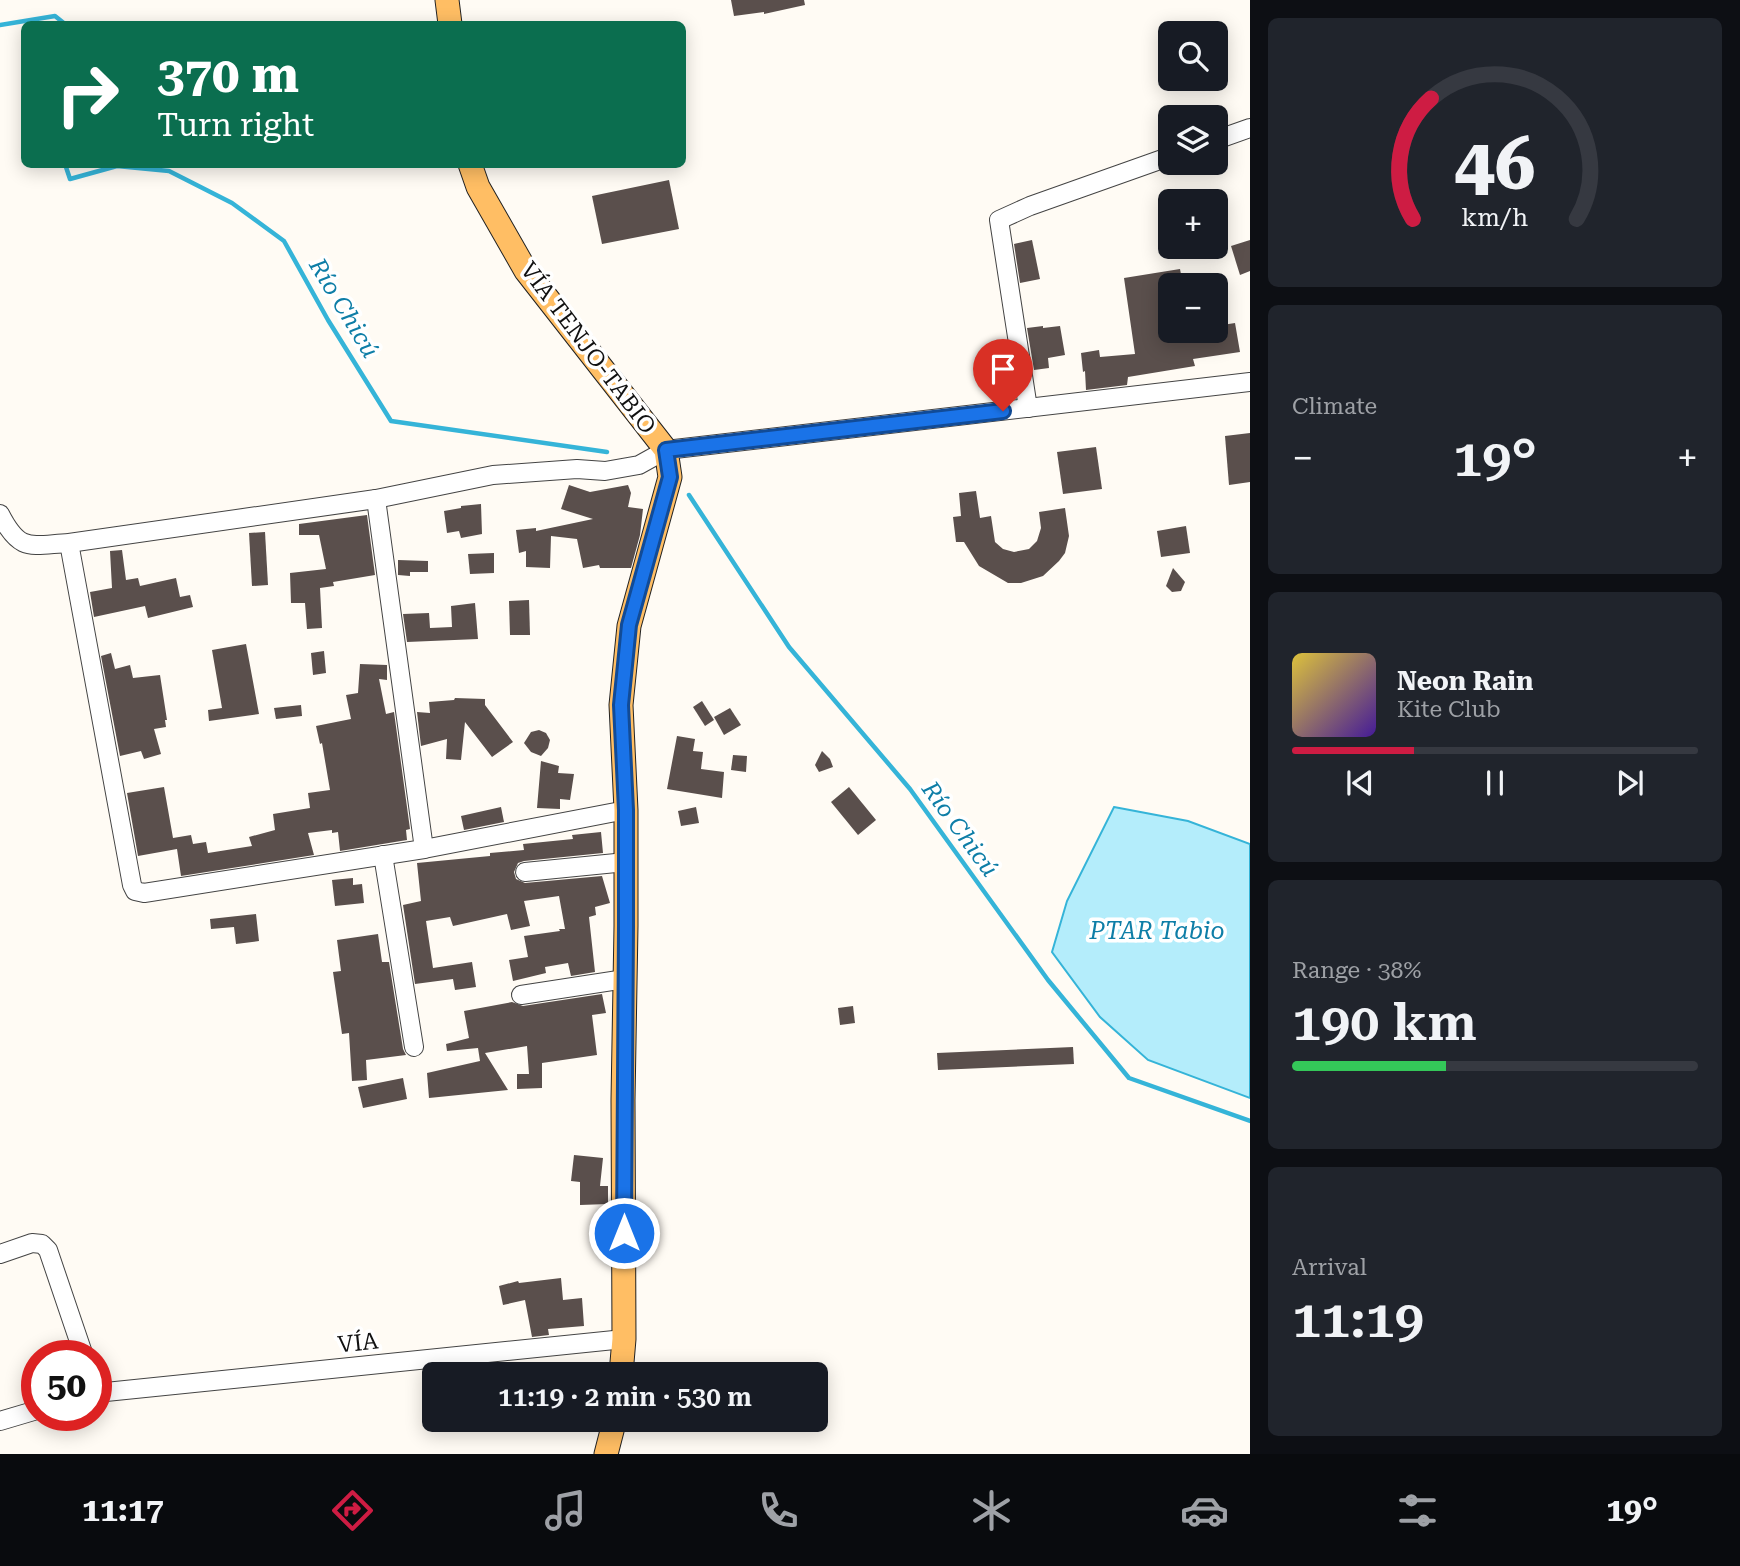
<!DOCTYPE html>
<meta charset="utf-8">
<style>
body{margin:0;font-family:"Roboto Serif",serif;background:#20242c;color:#f1f3f6;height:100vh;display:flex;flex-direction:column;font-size:26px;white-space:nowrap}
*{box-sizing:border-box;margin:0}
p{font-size:23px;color:#9ea1a6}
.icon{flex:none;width:38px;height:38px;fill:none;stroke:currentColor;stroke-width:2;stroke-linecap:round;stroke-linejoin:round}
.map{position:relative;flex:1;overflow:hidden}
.details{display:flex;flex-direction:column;gap:18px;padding:18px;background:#0d0f14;width:490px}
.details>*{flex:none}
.banner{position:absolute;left:21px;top:21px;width:665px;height:147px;border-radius:10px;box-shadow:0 4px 18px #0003;background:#0b6e4f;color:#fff;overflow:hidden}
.controls{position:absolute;left:1158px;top:21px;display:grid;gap:14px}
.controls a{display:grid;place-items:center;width:70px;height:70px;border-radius:10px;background:#171b24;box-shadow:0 4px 18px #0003;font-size:35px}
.speed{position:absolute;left:21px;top:1340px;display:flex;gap:14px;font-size:35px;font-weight:700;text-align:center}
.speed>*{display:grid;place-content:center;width:91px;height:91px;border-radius:50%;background:#171b24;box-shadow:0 4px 18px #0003;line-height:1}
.speed .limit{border:10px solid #d22;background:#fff;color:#111}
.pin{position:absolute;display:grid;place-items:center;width:60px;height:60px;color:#fff;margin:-72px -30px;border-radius:50% 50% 50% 0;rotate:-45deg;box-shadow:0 0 7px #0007}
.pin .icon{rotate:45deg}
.me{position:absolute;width:77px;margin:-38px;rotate:0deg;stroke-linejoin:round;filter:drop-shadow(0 0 5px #0008)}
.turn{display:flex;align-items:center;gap:24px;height:147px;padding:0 21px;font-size:32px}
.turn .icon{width:91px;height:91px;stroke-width:2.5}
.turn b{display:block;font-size:49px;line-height:60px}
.big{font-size:52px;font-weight:600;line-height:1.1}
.details .widget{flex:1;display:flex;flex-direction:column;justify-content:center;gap:10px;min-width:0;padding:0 24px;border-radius:10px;background:#20242c}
.details .dial{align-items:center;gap:0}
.dial svg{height:182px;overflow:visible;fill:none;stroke:#363941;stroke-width:7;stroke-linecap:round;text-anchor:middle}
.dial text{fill:#f1f3f6;stroke:none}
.song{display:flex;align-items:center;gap:21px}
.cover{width:84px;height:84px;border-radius:10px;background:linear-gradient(135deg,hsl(50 70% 55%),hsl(260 70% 35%))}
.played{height:7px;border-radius:4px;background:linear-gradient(90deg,#ce1c43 30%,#363941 30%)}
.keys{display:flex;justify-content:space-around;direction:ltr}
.heat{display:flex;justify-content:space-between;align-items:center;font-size:38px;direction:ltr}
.charge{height:10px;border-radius:5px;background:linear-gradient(90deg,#34c759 38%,#363941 0)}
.trip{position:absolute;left:422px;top:1362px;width:406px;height:70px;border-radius:10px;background:#171b24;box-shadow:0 4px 18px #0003;font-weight:600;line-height:70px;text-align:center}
.menu{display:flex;height:112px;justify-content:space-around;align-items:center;background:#090b0e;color:#9ea1a6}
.menu .icon{width:49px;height:49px}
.menu .current{color:#ce1c43}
.menu b{font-size:32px;color:#f1f3f6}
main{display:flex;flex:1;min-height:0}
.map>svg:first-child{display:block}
</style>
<main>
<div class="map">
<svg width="1250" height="1454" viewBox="0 0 1250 1454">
<rect width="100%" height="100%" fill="#fffbf4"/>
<polygon fill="#b4edfb" stroke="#35b4d8" stroke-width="2" points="1114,807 1188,821 1250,844 1250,1098 1148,1060 1100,1017 1052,952 1067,901"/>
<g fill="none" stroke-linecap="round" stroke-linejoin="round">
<g stroke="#35b4d8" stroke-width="4.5">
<polyline points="0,25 55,16 65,24"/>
<polyline points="65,164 70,179 117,166 169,171 232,203 284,241 328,320 391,421 607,452"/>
<polyline points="689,495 789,647 910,789 1048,980 1129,1078 1250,1121"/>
</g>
</g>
<g fill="#5a4f4c">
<polygon points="731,0 804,0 805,5 764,14 764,12 734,16"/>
<polygon points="669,180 679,229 602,244 592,196"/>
<polygon points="1032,240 1040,279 1020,283 1014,244"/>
<polygon points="1250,240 1250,271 1240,275 1231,246"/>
<polygon points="1180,269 1183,285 1171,285 1171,331 1216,331 1216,326 1235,323 1240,352 1193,359 1195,366 1128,377 1127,385 1086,390 1085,371 1083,372 1081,353 1099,350 1100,357 1135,354 1124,278"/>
<polygon points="1043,326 1043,328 1060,326 1065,355 1048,358 1049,368 1034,370 1027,328"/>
<polygon points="1250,433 1250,482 1229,485 1225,436"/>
<polygon points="1096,447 1102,489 1063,494 1057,452"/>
<polygon points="569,485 590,492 628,485 631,493 628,507 643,509 640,535 631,568 600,568 599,565 583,568 577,539 551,536 550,568 526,567 526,551 519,553 516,530 536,528 536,531 593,519 561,509"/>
<polygon points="976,491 980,518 991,516 995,542 1003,549 1014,552 1029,549 1037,541 1041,528 1039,512 1065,508 1069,536 1065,553 1059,561 1043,576 1021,583 1008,583 979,566 964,542 956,542 953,517 961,516 959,493"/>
<polygon points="481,504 482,534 461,538 459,531 447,533 444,511 461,508 461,506"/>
<polygon points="367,515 375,575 333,582 334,586 320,588 322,628 307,629 305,603 291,603 290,573 326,569 319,535 299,535 299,524"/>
<polygon points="1186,526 1190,553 1161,557 1157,531"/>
<polygon points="265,532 268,585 252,586 249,533"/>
<polygon points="122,550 126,580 138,578 140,586 176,578 180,597 190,595 193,607 148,618 145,606 94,617 90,592 112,588 110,551"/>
<polygon points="494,553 494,573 470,574 468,554"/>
<polygon points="398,560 428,561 428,572 410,572 410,576 398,575"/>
<polygon points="1173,568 1185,582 1181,591 1172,592 1166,586"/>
<polygon points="529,600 530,635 510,635 509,601"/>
<polygon points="475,603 478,639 407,642 403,614 429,613 430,628 452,627 451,606"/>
<polygon points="246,644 259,714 209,721 208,710 222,708 212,650"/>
<polygon points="324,651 326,673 313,675 311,653"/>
<polygon points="111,653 115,669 130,665 133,678 160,675 167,720 165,720 166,727 154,729 161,754 144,759 141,751 120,756 101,656"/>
<polygon points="360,664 387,665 387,680 379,679 386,714 394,712 410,829 406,830 407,840 340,851 338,832 332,833 332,830 308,833 314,855 181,876 177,849 138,856 127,793 164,787 173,838 191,835 193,844 206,842 208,853 252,846 249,837 275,830 273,814 310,808 308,793 330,790 322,743 320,744 316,726 351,719 346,695 358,693"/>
<polygon points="455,698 485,699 485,705 513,742 492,757 465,722 461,760 446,759 447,739 421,746 417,712 430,713 429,702 454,700"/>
<polygon points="702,701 714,720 705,726 693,707"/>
<polygon points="301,705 302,716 276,719 274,708"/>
<polygon points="730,708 741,725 724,735 714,717"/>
<polygon points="539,730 546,733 550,740 548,748 541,756 531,752 524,743 531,732"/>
<polygon points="677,736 695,739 693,751 703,752 701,769 724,772 722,798 667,789"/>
<polygon points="822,751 830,759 833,767 819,772 815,765"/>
<polygon points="733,755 747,756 746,772 731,770"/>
<polygon points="541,761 559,766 558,773 574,774 570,800 560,799 560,809 537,808"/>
<polygon points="849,787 876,820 858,835 831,802"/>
<polygon points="501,807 504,822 464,830 461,816"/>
<polygon points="696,807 699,823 681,826 678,811"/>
<polygon points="601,832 603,853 524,861 518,863 514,872 516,879 525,883 602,876 610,903 595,907 596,915 589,917 595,972 571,976 568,963 545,967 546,973 513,981 509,960 528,957 524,936 560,931 559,929 565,929 559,896 524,901 530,926 511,930 507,914 453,926 450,917 426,921 433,968 472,962 476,987 455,990 453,979 415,984 403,905 421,901 417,863 490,856 490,853 524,850 523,844 573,839 572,835"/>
<polygon points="353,878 353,885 362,884 364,903 335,906 332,880"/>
<polygon points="256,914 259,941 236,944 234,927 211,929 210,919"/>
<polygon points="378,934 382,962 389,962 403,1049 406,1055 366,1060 367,1080 352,1081 349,1033 342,1034 333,972 341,971 337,940"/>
<polygon points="602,994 606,1013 592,1015 597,1055 542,1063 542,1088 517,1089 517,1074 529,1074 527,1046 485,1053 508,1090 429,1098 427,1073 480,1061 478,1048 447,1051 446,1044 469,1038 464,1011 512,1002 523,1006"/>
<polygon points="853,1006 855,1023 840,1025 838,1008"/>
<polygon points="1073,1047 1074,1064 938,1070 937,1053"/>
<polygon points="403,1078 407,1099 363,1108 358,1087"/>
<polygon points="574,1155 603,1158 600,1186 608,1186 608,1204 580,1205 580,1182 571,1181"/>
<polygon points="561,1278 563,1300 582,1298 584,1326 548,1329 549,1335 532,1337 525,1300 503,1305 499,1286 518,1281 519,1283"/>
</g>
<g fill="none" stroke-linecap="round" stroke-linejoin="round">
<defs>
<g id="minor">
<polyline points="1216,140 1250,128"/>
<polyline points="1028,408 999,220 1030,206 1171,156"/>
<polyline points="376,499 424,849"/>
<path d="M 0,514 C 20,553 30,545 69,543 L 376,499 L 493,475 L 577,469 L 605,471 L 639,465 L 666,450 L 1250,382"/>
<polyline points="69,543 132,885 135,891 144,893 424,849 626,810"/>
<polyline points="383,855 414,1047"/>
<polyline points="525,872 626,862"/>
<polyline points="521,995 625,979"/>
<polyline points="0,1254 32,1243 42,1244 48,1250 84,1356"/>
<polyline points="96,1393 624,1339"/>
<polyline points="0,1421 37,1410"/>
</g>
<g id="major">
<polyline points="447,0 450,24"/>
<polyline points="470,164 478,187 526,271 666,450 670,477 629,626 621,705 626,810 626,926 623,1100 624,1339 621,1374"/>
<polyline points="606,1454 615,1419"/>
</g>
</defs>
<use href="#minor" stroke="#444" stroke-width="20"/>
<use href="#major" stroke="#222" stroke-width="25"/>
<use href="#minor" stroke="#fff" stroke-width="18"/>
<use href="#major" stroke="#ffbe64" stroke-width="23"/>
</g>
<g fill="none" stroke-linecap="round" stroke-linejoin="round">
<defs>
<polyline id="route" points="624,1233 626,926 626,810 621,705 629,625 670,477 666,450 1003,411"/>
</defs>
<use href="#route" stroke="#114b97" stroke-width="18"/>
<use href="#route" stroke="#1a73e8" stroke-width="12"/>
</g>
<g text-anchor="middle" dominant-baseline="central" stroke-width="7" stroke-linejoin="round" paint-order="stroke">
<g font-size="23" fill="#111" stroke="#fff">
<text transform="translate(588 348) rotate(53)">VÍA TENJO-TABIO</text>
<text transform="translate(358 1343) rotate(-6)">VÍA</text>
</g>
<g font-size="24" font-style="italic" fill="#0e7ea7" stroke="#fff">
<text transform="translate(344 308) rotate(59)">Río Chicú</text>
<text transform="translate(960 829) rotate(54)">Río Chicú</text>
<text x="1157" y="931">PTAR Tabio</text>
</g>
</g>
</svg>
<div class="controls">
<a><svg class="icon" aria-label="search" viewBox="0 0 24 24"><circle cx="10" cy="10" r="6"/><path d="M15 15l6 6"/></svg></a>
<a><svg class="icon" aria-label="layers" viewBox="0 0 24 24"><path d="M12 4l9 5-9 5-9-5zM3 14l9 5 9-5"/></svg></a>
<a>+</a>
<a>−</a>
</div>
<div class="speed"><div class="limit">50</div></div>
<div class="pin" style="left:1003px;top:411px;background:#d93025"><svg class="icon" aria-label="arrive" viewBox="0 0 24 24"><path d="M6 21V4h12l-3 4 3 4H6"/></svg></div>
<svg class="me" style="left:624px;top:1233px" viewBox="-20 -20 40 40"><circle r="17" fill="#1a73e8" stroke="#fff" stroke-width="3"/><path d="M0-11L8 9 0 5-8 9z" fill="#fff"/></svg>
<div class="trip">11:19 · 2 min · 530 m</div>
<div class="banner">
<div class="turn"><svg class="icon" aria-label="right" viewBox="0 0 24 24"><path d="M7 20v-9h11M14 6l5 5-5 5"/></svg><div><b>370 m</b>Turn right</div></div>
</div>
</div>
<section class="details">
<div class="widget dial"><svg viewBox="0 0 100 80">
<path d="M14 69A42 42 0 1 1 86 69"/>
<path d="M14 69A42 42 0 0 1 22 16" stroke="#ce1c43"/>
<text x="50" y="56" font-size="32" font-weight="700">46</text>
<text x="50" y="72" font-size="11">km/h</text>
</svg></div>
<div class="widget"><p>Climate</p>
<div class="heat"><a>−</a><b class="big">19°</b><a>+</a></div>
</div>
<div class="widget">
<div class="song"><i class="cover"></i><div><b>Neon Rain</b><p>Kite Club</p></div></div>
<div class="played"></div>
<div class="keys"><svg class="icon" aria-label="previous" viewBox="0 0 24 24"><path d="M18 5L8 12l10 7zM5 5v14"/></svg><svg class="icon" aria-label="pause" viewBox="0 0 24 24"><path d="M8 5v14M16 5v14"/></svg><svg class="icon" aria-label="next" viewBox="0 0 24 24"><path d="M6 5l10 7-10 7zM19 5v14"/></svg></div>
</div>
<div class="widget"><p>Range · 38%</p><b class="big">190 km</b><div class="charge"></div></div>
<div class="widget"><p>Arrival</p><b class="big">11:19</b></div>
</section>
</main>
<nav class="menu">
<b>11:17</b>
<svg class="icon current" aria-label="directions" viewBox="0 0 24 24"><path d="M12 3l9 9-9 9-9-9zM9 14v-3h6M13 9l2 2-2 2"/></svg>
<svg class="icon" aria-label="music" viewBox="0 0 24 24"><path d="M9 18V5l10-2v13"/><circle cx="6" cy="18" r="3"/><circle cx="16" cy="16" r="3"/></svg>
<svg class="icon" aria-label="phone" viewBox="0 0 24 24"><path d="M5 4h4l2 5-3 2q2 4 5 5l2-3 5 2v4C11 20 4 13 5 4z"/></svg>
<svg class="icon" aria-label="climate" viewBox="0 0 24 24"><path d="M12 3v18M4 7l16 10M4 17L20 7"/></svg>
<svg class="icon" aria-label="car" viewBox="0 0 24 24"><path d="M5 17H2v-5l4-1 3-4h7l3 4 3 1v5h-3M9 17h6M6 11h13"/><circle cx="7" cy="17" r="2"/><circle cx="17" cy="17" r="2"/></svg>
<svg class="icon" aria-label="filters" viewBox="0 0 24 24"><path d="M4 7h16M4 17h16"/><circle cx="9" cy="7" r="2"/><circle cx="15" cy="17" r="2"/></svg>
<b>19°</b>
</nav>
